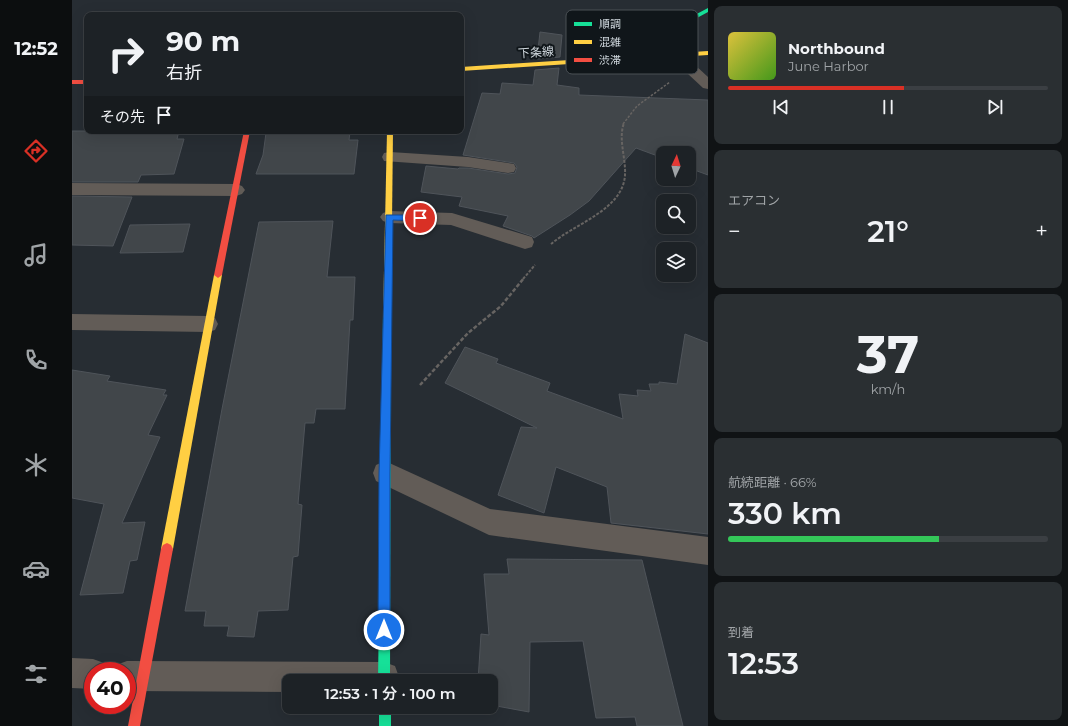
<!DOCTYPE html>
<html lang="ja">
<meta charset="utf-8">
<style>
body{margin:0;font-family:Montserrat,"Noto Sans JP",sans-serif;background:#2a2f32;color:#f1f3f6;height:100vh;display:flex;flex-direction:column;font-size:15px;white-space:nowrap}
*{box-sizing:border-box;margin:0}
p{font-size:13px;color:#a0a4a7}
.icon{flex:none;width:22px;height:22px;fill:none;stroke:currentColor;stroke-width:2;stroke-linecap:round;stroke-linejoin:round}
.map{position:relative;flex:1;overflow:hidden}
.drawer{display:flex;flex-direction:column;gap:6px;padding:6px;background:#101315;width:360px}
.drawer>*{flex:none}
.guide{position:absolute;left:12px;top:12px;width:380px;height:122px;border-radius:8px;box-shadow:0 4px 16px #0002,0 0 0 1px #3b3f43;background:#1d2226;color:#f1f3f6;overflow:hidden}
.needle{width:26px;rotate:4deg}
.fabs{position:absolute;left:584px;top:146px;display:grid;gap:8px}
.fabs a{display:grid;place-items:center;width:40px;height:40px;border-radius:8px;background:#1d2226;box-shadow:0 4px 16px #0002,0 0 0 1px #3b3f43;font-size:20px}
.speed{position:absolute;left:12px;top:662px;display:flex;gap:8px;font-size:20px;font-weight:700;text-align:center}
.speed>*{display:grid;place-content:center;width:52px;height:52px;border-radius:50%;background:#1d2226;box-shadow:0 4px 16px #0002,0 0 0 1px #3b3f43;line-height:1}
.speed .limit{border:6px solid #d22;background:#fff;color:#111}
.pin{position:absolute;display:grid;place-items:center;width:34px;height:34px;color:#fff;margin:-17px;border:2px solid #fff;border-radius:50%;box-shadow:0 1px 4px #0007}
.me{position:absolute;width:44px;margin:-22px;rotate:0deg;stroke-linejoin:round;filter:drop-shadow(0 0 3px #0008)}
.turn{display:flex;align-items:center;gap:14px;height:84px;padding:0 16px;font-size:18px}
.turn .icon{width:52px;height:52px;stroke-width:2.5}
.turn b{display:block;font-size:28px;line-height:34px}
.then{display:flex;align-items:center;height:38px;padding:0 16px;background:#0003;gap:8px;font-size:15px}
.big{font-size:30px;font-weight:600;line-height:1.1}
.drawer .widget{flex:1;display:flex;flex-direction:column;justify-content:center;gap:6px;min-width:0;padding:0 14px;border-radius:8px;background:#2a2f32}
.drawer .dial{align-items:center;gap:0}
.dial b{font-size:52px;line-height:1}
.song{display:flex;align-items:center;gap:12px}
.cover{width:48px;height:48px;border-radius:6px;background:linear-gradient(135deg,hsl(50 70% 55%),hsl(100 70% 35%))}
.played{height:4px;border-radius:2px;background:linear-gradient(90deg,#d93025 55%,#3b3f43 55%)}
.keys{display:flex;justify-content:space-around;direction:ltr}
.heat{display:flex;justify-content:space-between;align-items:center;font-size:22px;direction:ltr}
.charge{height:6px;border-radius:3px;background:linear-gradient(90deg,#34c759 66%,#3b3f43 0)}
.trip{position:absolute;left:210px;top:674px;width:216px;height:40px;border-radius:8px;background:#1d2226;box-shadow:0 4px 16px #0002,0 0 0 1px #3b3f43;font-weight:600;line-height:40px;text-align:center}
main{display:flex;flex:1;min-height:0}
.tabs{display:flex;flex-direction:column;width:72px;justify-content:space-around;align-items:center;background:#0c0e0f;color:#a0a4a7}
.tabs .icon{width:28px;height:28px}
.tabs .active{color:#d93025}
.tabs b{font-size:18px;color:#f1f3f6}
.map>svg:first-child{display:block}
</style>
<main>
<nav class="tabs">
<b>12:52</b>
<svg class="icon active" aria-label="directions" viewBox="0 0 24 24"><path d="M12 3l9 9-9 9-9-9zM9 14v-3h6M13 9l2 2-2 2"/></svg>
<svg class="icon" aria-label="music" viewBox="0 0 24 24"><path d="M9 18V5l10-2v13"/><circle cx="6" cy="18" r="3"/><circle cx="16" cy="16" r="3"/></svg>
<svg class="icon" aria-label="phone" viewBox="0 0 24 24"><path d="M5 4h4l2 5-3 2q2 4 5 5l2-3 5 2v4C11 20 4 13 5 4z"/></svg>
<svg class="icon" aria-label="climate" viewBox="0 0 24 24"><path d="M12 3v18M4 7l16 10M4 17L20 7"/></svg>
<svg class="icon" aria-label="car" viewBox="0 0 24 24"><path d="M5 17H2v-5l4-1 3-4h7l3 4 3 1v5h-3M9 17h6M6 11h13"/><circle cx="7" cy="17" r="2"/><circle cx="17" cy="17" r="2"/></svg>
<svg class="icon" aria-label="filters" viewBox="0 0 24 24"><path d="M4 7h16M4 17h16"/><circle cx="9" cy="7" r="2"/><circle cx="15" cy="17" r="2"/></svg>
</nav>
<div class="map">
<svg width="636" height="726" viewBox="0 0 636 726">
<rect width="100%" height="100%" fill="#272d33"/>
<g fill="#41464a" stroke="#4f545a">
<polygon points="468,32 490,35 488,57 465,59"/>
<polygon points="487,68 485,85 507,88 507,95 636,100 636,175 617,168 617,153 591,153 591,158 564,148 517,201 498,215 462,238 460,236 431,226 436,216 387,206 390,197 349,192 354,166 386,169 387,168 396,168 436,174 443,173 445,167 442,163 391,155 410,93 428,94 430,83 461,85 463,70"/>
<polygon points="0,131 107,131 105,139 112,139 102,174 69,175 66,182 0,182"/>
<polygon points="238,131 278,132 277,140 286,140 282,174 184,174 191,155 194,133"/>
<polygon points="0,196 60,197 41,246 0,245"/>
<polygon points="261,221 255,277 283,277 281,320 278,320 273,409 244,409 242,423 233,423 226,504 230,505 226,556 221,557 216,610 186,611 182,637 155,636 157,626 132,626 134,611 113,611 150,409 187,222"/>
<polygon points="118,224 111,252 48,253 58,225"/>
<polygon points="613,334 636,343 636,534 539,523 535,487 484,467 472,513 426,495 449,427 465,428 373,383 393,347 426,359 424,363 478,383 475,391 551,419 547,394 566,396 565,390 579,391 577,384 587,384 587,382 605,384"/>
<polygon points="0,370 38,376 35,381 94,390 91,395 95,395 76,435 88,437 50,523 73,522 65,560 58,561 51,593 8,595 32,504 0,498"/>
<polygon points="435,559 570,560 611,726 565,726 563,717 524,718 511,641 458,642 457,712 419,705 419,681 406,681 409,634 417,635 412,574 437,574"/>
</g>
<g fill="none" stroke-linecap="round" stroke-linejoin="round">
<polyline stroke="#676462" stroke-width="1.5" stroke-dasharray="2.5 1.5" stroke-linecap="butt" points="551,124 565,106 598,82"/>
<g stroke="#676462" stroke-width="2" stroke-dasharray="3 1.5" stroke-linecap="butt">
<path d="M 479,244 C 502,224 551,210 553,175 C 554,158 546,139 552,123"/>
<polyline points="451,279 463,265"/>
</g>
<polyline stroke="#676462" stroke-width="2.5" stroke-dasharray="4 2" stroke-linecap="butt" points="348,385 396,333 429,306 452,278"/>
<g fill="#625c57" fill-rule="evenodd">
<polygon points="604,51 609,52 636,77 636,89 631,88 599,58 597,55 599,52"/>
<polygon points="318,152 396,157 436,163 442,164 444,168 442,172 436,173 396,167 312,161 310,157 312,153"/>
<polygon points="0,183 164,184 170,186 173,190 170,194 164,196 0,195"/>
<polygon points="317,211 380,213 460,237 462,242 460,247 453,249 379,225 317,223 311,221 308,217 311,213"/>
<polygon points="0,314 136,316 143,318 146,324 143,330 136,332 0,330"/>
<polygon points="313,461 418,509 636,537 636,565 417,535 304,481 301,473 304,465"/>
<polygon points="0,658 21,659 32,663 35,671 21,671 21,689 0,688"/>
<polygon points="55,661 312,662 323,666 327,677 326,681 217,681 217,692 55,691 55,671 42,671 44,665"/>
</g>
<g fill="#16e098" fill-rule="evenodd">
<polygon points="636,8 636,12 588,38 599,55 594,56 582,37 583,36"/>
<polygon points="315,314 319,317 318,681 306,681 311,317"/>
<rect x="307" y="707" width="12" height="19"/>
</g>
<g fill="#ffcf43" fill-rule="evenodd">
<polygon points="636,51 636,55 389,71 389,67"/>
<polygon points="315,131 321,131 319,317 315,320 311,317"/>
<polygon points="146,272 150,275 101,549 99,553 95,555 91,553 89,549 142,275"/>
</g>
<g fill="#f24e42" fill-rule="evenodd">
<rect x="0" y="80" width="15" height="4"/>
<polygon points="172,131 178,131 150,275 146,278 142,275"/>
<polygon points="95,543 99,545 101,549 68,726 56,726 89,549 91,545"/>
</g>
</g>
<polygon fill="#1a73e8" stroke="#114b97" points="314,215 348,215 352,218 348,221 321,220 318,473 318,630 316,634 312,636 308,634 306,630 307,473"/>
<g text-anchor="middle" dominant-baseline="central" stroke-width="4" stroke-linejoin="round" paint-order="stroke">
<g font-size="12" fill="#d0d8de" stroke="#10161a">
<text transform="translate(464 52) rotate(-4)">下条線</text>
</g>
</g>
<rect x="494" y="10" width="132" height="64" rx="6" fill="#10161a" stroke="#4a5055" stroke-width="1"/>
<rect x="502" y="22" width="18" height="4" fill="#16e098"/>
<rect x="502" y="40" width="18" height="4" fill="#ffcf43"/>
<rect x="502" y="58" width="18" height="4" fill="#f24e42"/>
<g font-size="11" fill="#d0d8de">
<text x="527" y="28">順調</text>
<text x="527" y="46">混雑</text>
<text x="527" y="64">渋滞</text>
</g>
</svg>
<div class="fabs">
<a><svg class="needle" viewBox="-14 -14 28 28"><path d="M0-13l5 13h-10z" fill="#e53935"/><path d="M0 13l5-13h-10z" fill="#a0a4a7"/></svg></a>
<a><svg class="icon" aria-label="search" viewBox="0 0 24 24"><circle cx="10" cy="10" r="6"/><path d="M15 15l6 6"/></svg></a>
<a><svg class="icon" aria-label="layers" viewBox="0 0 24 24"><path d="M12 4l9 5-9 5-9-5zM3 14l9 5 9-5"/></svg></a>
</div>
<div class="speed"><div class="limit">40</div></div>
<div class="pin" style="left:348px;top:218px;background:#d93025"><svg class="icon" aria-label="arrive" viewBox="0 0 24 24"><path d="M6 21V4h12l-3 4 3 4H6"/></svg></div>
<svg class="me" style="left:312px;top:630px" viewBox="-20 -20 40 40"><circle r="17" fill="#1a73e8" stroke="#fff" stroke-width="3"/><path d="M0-11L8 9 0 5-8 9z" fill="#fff"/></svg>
<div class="trip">12:53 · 1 分 · 100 m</div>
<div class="guide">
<div class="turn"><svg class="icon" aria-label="right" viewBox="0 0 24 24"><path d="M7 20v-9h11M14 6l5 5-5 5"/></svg><div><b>90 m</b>右折</div></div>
<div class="then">その先<svg class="icon" aria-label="arrive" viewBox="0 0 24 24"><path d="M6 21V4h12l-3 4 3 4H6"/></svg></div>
</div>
</div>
<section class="drawer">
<div class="widget">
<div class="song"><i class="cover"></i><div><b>Northbound</b><p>June Harbor</p></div></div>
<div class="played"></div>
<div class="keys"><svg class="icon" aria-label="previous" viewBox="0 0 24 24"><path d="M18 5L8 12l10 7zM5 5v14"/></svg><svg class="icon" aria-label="pause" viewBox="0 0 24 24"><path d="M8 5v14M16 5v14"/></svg><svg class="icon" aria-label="next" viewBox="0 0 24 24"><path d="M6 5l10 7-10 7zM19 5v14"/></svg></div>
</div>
<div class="widget"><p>エアコン</p>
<div class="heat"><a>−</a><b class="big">21°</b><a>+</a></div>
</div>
<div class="widget dial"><b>37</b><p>km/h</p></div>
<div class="widget"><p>航続距離 · 66%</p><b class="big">330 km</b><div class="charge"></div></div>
<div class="widget"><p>到着</p><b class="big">12:53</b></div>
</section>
</main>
